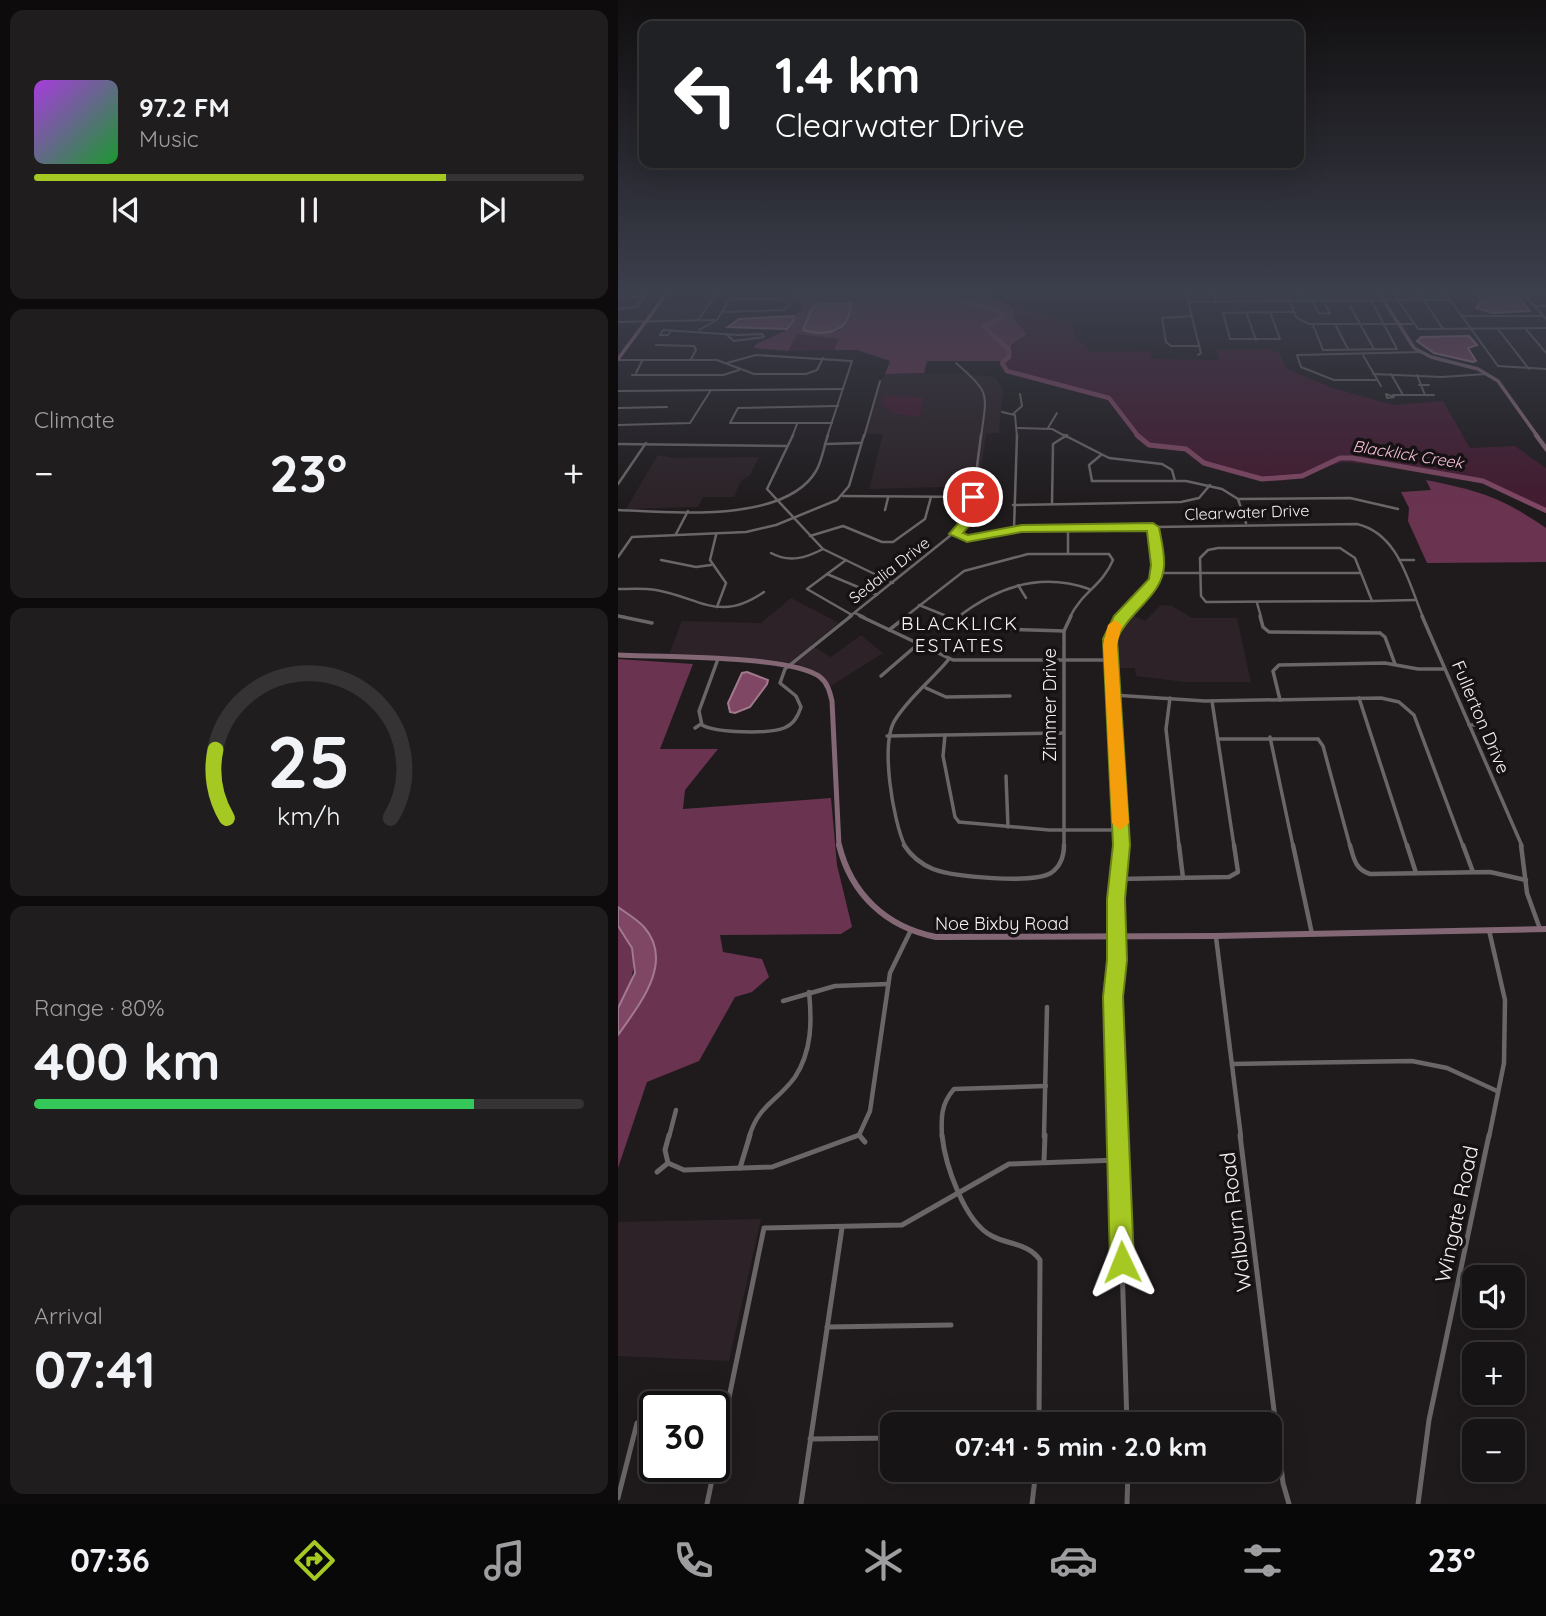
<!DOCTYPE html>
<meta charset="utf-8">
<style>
body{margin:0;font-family:Quicksand,sans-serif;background:#201d1f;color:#f1f3f6;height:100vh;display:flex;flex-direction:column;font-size:26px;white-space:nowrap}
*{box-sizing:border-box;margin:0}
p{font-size:23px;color:#9e9ea1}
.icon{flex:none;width:38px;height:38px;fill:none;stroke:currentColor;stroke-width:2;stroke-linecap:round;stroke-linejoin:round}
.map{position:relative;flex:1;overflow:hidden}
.side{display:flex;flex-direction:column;gap:10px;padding:10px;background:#0d0b0c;width:618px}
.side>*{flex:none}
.top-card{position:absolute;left:21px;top:21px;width:665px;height:147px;border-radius:14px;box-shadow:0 7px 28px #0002,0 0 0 2px #363335;background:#202124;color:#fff;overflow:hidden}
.fabs{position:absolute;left:844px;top:1265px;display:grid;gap:14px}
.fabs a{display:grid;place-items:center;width:63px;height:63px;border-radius:14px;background:#171416;box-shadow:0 7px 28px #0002,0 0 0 2px #363335;font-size:35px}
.speed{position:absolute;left:21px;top:1391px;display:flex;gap:14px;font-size:35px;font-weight:700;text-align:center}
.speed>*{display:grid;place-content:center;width:91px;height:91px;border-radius:50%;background:#171416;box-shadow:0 7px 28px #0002,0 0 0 2px #363335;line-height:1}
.speed .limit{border:4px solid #111;border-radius:10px;background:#fff;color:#111}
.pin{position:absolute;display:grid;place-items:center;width:60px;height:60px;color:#fff;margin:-30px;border:4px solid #fff;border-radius:50%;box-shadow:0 2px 7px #0007}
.me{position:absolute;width:77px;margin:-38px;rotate:358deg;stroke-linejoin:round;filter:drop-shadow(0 0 5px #0008)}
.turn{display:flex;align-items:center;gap:24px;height:147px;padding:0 21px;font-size:32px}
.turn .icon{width:91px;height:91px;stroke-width:2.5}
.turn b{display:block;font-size:49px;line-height:60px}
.big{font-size:52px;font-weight:700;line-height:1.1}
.side .card{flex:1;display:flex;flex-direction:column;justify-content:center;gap:10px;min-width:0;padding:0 24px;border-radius:14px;background:#201d1f}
.side .dial{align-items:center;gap:0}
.dial svg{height:182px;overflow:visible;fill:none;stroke:#363335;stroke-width:7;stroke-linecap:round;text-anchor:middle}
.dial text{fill:#f1f3f6;stroke:none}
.song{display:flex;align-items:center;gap:21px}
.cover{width:84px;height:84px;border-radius:10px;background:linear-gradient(135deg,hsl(280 70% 55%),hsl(130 70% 35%))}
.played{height:7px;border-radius:4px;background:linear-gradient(90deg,#a5c822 75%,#363335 75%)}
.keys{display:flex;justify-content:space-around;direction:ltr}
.heat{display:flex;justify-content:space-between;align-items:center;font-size:38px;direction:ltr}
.charge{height:10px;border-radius:5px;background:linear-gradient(90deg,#34c759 80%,#363335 0)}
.trip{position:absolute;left:262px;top:1412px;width:402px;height:70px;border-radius:14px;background:#171416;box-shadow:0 7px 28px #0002,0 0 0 2px #363335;font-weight:700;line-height:70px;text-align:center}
.dock{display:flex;height:112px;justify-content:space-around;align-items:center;background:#090809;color:#9e9ea1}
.dock .icon{width:49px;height:49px}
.dock .on{color:#a5c822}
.dock b{font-size:32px;color:#f1f3f6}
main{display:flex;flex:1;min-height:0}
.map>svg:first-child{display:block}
</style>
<main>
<section class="side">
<div class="card">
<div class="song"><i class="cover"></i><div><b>97.2 FM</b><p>Music</p></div></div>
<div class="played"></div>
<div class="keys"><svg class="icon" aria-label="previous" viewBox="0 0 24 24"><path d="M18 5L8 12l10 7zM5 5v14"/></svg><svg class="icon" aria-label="pause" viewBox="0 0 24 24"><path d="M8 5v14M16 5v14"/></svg><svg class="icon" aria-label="next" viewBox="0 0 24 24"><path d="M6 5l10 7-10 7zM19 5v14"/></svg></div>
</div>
<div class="card"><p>Climate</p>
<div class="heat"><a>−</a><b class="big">23°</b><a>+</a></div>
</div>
<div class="card dial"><svg viewBox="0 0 100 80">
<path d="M14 69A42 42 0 1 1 86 69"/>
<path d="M14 69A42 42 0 0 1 9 39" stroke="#a5c822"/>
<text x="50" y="56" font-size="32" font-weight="700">25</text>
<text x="50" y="72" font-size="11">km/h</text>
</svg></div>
<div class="card"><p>Range · 80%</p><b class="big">400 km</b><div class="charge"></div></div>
<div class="card"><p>Arrival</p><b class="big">07:41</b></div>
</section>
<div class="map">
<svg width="929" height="1504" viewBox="0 0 929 1504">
<rect width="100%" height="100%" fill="#1f1b1d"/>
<g fill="#2c2227">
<polygon points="48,298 98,298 84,319 78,321 28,323"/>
<polygon points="339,373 377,377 385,390 381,433 368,434 361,486 251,489 265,434 246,434 262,381 267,374"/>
<polygon points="40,455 55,458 141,457 132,475 123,481 116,497 85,497 80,507 8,509"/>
<polygon points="173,598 221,623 193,645 213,657 243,635 265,653 213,686 199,672 179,664 50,657 64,621 143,623"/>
<polygon points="543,605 554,606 574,618 619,618 633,682 567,682 518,676 517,668 495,668 496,634 505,619 510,613 527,621"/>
<polygon points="143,1219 111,1361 0,1356 0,1222"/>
</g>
<g fill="#431b30">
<polygon points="397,308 452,322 458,337 473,352 532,351 534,359 601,360 599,350 650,349 661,353 669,369 715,388 775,405 825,401 852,448 897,446 928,468 928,511 869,482 803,469 725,462 664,481 618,474 584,462 568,449 531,445 517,435 492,400 385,367 395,344 408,334 395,319"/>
<polygon points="179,334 222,339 216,350 170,351"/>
<polygon points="264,396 306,397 302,417 278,414 265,406"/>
</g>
<g fill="#6a3350" fill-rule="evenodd">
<path d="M 191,293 L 340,293 L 346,297 L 345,293 L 367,293 L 396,308 L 396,319 L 409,334 L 394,344 L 385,367 L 383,361 L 309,361 L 306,373 L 267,374 L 272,361 L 239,350 L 216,350 L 221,339 L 179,334 L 170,351 L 136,348 L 138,344 L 167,331 L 176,321 L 175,316 L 183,311 L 185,305 L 165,297 ZM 203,303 L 230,303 L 234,308 L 221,331 L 204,334 L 185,329 L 194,308 Z"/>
<path d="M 808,480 C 862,491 881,496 928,528 L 928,562 L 809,563 L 790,521 L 791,508 L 783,492 L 813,490 Z"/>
<polygon points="0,659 75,664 42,749 100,749 67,790 65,809 213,798 219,865 234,927 223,934 102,935 105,952 144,959 151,977 134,992 117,997 81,1061 29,1082 0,1168 0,1035 26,997 26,927 0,907"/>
<path d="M 0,926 C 24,951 17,981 0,1008 Z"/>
</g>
<g fill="#7f4763" stroke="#a27a8e" stroke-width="2">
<polygon points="858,293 897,293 912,311 874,313 858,308 863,300"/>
<path d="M 203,303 L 233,303 C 232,332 209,337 185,330 L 194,308 Z"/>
<polygon points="175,316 176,320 169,329 110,327 121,319"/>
<polygon points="851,336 859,345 850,348 858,361 855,362 816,353 799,341 803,337"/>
<polygon points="129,672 150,680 149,684 132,707 117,713 112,712 110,703 124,673"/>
<path d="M 0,907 C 8,913 19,919 26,927 C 57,962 21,1005 0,1035 L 0,1008 L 17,973 L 14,948 L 0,926 Z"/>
</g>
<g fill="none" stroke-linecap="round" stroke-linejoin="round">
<polyline stroke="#7f4763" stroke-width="4.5" points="342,293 345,301 383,312 385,317 365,326 391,350 391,357 384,363 389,371 491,398 521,437"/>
<polyline stroke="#7f4763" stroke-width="5" points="519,435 531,445 568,449 586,463 644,479 684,476 722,458 734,458 865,481 929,511"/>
<g stroke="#6a6567" stroke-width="2">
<polyline points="568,293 583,353 580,355"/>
<polyline points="596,293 598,302"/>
<polyline points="668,293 679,318 691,324 794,324"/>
<polyline points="681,293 682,296"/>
<polyline points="712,293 720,293"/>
<polyline points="775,293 800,329 929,328"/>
<polyline points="801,293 825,329"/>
<polyline points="827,293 880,366 929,369"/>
<polyline points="905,293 929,320"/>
<polyline points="906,295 929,295"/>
<polyline points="0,297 27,297"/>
<polyline points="694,301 701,313 712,314 706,301"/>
<polyline points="570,302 832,300"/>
<polyline points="732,306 756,349"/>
<polyline points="916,306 929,306"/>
<polyline points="0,309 18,307 30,293"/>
<polyline points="628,312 638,340"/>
<polygon points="652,312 662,339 612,339 605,313"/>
<polyline points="652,312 676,312"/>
<polyline points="574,316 544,318 548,342 553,346 581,346"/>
<polyline points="844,316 924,316"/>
<polyline points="80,320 99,293"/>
<polyline points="0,322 96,320"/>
<polyline points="695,325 705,350 779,349 753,300"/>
<polyline points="718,326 730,349"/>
<polyline points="907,328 929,354"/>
<polyline points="880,329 911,369"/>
<polyline points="81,330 99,320 112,299 161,299 172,303 166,310 104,312"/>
<polyline points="42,335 45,330 120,335 144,334 146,337 116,341 109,335"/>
<polyline points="42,335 50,335 54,330"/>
<polyline points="38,345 76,346 78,350 73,359"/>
<polyline points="745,355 763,386"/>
<polyline points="0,360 99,360 136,374 188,374 199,370 205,358"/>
<polyline points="109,363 138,355 234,361 209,437"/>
<path d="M 338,363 C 373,394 369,392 363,437"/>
<polyline points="18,373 24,361"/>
<polyline points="755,374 824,377 868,374"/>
<polyline points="773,374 785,395"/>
<polyline points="14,375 105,375 121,370"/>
<polyline points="799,375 807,395"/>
<polyline points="758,380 716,380 683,367 679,355 803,352"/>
<polyline points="801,385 811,385"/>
<polyline points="0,391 225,389"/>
<polygon points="768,394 776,397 769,398"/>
<polyline points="775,395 816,395"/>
<polyline points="0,408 49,407"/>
<polyline points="120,408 112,423 214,423"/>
<polyline points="120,408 220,406"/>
<polyline points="384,412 397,415 399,437"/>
<polyline points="395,414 404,406 402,394"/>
<polyline points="0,425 72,423 93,390"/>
<polyline points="400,428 434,429 449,437"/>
<polyline points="430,428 439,413"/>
<polyline points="174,437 179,424"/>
<polyline points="246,437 262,381"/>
<polyline points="446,437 449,435"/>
</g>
<g stroke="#6a6567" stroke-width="2.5">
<polyline points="175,435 149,489 205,549 275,583"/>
<polyline points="446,435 491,458 544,464 554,470 557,481"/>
<polyline points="0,444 169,446"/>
<polyline points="207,444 243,443"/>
<polyline points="474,481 568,481 604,489 620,499 628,523"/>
<polyline points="474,481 471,465 483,455"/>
<polyline points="0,484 28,443"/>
<polyline points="225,496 355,497"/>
<polyline points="620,499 732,498 780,509"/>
<polyline points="434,504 435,444 449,435"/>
<polyline points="395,505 563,502 581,498 592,485"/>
<path d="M 0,510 C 52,512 167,524 198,471 C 204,461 206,446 210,435"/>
<polyline points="267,510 270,498"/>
<polyline points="450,528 450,553"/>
<polyline points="396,529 399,435"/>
<polyline points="58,534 70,511"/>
<path d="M 337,534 L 356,539 L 404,529 L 739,524 C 781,534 790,582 805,617"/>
<polyline points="98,535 92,560 108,583 99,607"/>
<polyline points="192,536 225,526 264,542 275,542 307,519 313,497"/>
<polyline points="14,537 128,532 158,525 219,500 231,486 246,435"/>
<polygon points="600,548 722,548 737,558 754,601 588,602 583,596 582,558 590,550"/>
<path d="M 153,553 C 171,563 188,558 205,549"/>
<polyline points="0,557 14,537"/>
<polyline points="43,560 78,567 93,565"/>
<polyline points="228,560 189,589 234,615"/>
<polyline points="781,560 796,560"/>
<polyline points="539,573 743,573"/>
<polyline points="209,574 259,595"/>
<polyline points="400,585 408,598"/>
<path d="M 0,589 C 12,589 26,588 38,590 C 83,598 101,623 146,592"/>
<polyline points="754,601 797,600"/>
<polyline points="639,603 643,617"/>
<polyline points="301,605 331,617"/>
<polyline points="237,613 246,617"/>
<polyline points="0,616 7,617"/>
<polyline points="231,617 348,523 354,506 363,435"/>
<polyline points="287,617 346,571 410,554 491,554"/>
<path d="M 340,617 C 380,586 423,572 471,589"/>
<path d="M 452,617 C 464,592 484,586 495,560 L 491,554"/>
<path d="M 504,617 C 539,579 544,581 535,527"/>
</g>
<g stroke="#6a6567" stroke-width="3.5">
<polyline points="0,616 34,623"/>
<polyline points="242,616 335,660 492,660"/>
<polyline points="326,616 356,628 446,631"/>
<polyline points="642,616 645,627 651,632 762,633"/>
<polyline points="804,616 904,846"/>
<polyline points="336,621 343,616"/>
<polyline points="271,630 289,616"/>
<polyline points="762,633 767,637 777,664"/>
<path d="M 100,659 L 81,711 L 84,725 C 98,733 151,734 166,728 C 176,724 180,716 183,707 L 178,696 L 162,683 L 167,669 L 233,616"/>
<polyline points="263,676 299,645"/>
<polyline points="308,688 328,697 392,696"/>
<polyline points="495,695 587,701 763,698 781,702 796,715 845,846"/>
<polyline points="552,698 548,729 561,846"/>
<polyline points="741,698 789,846"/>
<polyline points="662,700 655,671 661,665 767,663 800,669 826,669"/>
<polyline points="594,701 616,846"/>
<polyline points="851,725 870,725"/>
<polyline points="77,728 83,724"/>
<polyline points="327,735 325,756 337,817 341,822"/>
<polyline points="269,736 445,733"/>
<polyline points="652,737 675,846"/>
<polyline points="601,739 700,739"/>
<polyline points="700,739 705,746 732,846"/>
<polyline points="388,776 390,827"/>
<polyline points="341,822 431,830 502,830"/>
<path d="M 287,846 C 275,821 262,744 277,720 C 291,697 314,680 331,659"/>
<polyline points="446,846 446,631 453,616"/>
<polyline points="503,846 492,645 494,633 506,616"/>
</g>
<g stroke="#6a6567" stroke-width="4.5">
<path d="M 286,845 C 293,856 303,864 315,869 C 336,877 414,884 433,873 C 443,866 446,856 446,845"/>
<polyline points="561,845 565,878"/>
<polyline points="675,845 694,934"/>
<path d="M 732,845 C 736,859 737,869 752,874 L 872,872 L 908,880"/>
<polyline points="789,845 798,873"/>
<polyline points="845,845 855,872"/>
<polyline points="903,845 909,893 922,929"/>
<polyline points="500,879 611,877 620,872 616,845"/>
<polyline points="598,937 623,1137"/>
<polyline points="165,1001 217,986 270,984"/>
<polyline points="614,1064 794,1061 829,1068 879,1091"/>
<polyline points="51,1137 58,1110"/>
<path d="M 131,1137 C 141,1104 159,1102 177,1077 C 194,1051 194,1021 191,992"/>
<polyline points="236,1137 241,1135 252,1111 272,973 292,932"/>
<path d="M 324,1137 C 323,1117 323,1104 336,1089 L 428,1086"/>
<polyline points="426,1137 429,1007"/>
<polyline points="500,1137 495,997 503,845"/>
<polyline points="871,1137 886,1063 887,1000 871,930"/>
</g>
<g stroke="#6a6567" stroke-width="5">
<polyline points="241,1135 247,1142"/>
<path d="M 324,1135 C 327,1164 346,1222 374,1236 C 391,1245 410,1243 422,1260 L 421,1424"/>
<polyline points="500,1135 509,1424"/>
<polyline points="622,1135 665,1483 671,1504"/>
<polyline points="426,1161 427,1135"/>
<polyline points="50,1163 66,1170 154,1167 241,1135"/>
<polyline points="50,1163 47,1150 51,1135"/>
<polyline points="122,1168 132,1135"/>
<polyline points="39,1172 50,1163"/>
<polyline points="209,1327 333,1325"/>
<polyline points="192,1439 275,1438"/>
<polyline points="0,1498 19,1423"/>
<polyline points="89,1504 146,1228 284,1225 391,1164 500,1160"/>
<polyline points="183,1504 224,1228"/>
<polyline points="414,1504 418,1470"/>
<polyline points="509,1504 510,1470"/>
<polyline points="800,1504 811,1420 871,1135"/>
</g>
<polyline stroke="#836775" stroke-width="3.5" points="761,293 796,348 813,357 860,369 880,381 920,437"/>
<polyline stroke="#836775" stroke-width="4.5" points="918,435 929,450"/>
<path stroke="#836775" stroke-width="5" d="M 0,655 C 41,657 174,655 202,677 C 210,683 212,693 214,701 L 221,846"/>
<path stroke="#836775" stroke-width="6" d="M 221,845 C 233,894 268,927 318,937 L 598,936 L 929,929"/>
<polyline stroke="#9c6983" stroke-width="3.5" points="0,359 49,293"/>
</g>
<linearGradient id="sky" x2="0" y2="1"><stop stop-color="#110f10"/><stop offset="0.58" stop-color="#3c3f4c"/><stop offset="1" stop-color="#3c3f4c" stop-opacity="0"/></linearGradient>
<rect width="929" height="504" fill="url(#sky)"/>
<path fill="#a5c822" stroke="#6b8216" stroke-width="2" d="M 355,493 L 361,497 L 356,520 L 345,533 L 350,535 L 404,525 L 535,523 L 541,527 C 543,539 547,553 546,566 C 545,595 511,611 499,639 L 512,845 L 507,899 L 509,960 L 505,997 L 516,1262 L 512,1271 L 504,1274 L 495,1271 L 492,1262 L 485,997 L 489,960 L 489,899 L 495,845 L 485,639 L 496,616 L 531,579 L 533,565 L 529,531 L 404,532 L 349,542 L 331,534 L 344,519 L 349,497 Z"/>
<polygon fill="#f59e0b" points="497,620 504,625 499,645 511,823 502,830 494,823 485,645 490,625"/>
<g text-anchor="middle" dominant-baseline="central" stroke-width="7" stroke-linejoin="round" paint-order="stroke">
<g font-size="16" font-style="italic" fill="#f7c1da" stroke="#161214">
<text transform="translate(790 454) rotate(9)">Blacklick Creek</text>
</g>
<g font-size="16" fill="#f4f1f2" stroke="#161214">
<text transform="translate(629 512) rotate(-2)">Clearwater Drive</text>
<text transform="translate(271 570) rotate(-38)">Sedalia Drive</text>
</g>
<g font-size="18" fill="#f4f1f2" stroke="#161214">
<text transform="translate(431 705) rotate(-90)">Zimmer Drive</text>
<text transform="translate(863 717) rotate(67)">Fullerton Drive</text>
<text x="384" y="923">Noe Bixby Road</text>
</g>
<g font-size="19" letter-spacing="2" fill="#f4f1f2" stroke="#161214">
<text x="342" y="623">BLACKLICK<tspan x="342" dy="22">ESTATES</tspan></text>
</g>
<g font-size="21" fill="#f4f1f2" stroke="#161214">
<text transform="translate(838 1214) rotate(-78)">Wingate Road</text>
<text transform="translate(617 1222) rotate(-97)">Walburn Road</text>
</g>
</g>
</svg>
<div class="fabs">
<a><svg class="icon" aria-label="sound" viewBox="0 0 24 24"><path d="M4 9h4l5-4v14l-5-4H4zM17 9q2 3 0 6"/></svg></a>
<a>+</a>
<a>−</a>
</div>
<div class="speed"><div class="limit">30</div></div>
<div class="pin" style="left:355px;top:497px;background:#d93025"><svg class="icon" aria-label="arrive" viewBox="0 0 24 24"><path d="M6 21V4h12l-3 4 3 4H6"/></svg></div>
<svg class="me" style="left:504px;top:1262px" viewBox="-20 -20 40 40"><path d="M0-17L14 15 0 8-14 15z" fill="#a5c822" stroke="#fff" stroke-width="4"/></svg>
<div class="trip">07:41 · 5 min · 2.0 km</div>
<div class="top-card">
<div class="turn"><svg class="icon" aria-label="left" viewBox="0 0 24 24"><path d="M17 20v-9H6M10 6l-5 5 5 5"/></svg><div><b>1.4 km</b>Clearwater Drive</div></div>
</div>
</div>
</main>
<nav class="dock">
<b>07:36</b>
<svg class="icon on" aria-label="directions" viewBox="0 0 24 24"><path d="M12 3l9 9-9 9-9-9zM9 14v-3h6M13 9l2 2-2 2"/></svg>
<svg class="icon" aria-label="music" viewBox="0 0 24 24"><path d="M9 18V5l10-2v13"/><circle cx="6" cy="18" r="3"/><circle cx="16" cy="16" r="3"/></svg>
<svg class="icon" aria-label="phone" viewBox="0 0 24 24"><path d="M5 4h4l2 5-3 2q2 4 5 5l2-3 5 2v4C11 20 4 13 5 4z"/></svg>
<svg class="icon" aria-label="climate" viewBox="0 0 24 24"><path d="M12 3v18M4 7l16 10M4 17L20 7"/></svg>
<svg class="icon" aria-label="car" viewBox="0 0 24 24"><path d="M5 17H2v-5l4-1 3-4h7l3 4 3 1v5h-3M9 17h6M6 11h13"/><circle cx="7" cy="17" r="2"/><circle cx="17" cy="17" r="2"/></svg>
<svg class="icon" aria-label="filters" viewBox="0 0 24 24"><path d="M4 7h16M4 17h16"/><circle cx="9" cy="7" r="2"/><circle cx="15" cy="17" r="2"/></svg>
<b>23°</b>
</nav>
